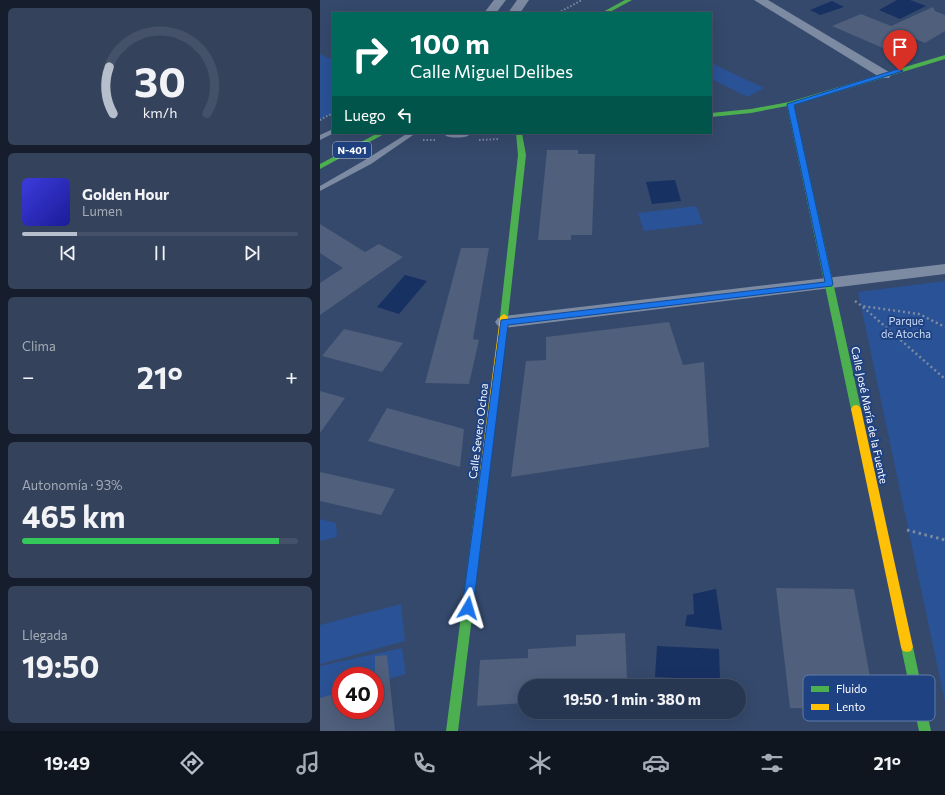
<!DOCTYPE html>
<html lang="es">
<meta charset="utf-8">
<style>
body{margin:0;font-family:Commissioner,sans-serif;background:#34425b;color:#f1f3f6;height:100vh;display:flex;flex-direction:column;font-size:15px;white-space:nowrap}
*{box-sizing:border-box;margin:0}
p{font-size:13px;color:#a5acb7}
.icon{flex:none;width:22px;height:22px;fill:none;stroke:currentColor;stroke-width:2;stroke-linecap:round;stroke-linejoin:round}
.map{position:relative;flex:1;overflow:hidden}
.sheet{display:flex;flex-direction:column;gap:8px;padding:8px;background:#161e2d;width:320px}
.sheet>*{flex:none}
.top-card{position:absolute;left:12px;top:12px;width:380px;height:122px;border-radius:0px;box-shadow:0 4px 16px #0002,0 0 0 1px #445168;background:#00695c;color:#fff;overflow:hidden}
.speed{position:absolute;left:12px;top:667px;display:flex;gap:8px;font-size:20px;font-weight:700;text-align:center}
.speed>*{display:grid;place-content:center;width:52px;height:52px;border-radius:50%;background:#283751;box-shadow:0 4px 16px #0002,0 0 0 1px #445168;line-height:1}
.speed .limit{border:6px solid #d22;background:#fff;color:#111}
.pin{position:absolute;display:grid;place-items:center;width:34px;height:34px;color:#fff;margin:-41px -17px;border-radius:50% 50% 50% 0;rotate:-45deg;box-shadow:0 0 4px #0007}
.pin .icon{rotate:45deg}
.me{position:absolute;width:44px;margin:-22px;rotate:7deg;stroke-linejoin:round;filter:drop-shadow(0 0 3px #0008)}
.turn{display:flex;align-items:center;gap:14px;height:84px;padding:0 12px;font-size:18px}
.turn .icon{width:52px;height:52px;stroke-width:2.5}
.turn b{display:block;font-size:28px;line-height:34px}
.then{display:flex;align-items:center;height:38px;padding:0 12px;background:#0003;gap:8px;font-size:15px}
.big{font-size:30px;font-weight:700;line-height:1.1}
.sheet .widget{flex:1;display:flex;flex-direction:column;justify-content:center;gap:6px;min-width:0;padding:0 14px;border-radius:6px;background:#34425b}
.sheet .dial{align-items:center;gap:0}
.dial svg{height:104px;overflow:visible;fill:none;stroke:#445168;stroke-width:7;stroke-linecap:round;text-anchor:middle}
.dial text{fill:#f1f3f6;stroke:none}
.song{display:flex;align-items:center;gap:12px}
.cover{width:48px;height:48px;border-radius:6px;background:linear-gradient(135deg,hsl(240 70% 55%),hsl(240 70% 35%))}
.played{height:4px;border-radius:2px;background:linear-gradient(90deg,#b8bfcc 20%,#445168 20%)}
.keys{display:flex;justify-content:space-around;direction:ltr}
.heat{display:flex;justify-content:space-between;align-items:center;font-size:22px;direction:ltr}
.charge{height:6px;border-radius:3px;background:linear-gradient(90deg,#34c759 93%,#445168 0)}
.trip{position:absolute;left:198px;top:679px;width:228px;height:40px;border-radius:20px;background:#283751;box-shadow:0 4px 16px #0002,0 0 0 1px #445168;font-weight:700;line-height:40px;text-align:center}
.dock{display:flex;height:64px;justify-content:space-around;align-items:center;background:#101620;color:#a5acb7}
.dock .icon{width:28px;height:28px}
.dock .selected{color:#b8bfcc}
.dock b{font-size:18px;color:#f1f3f6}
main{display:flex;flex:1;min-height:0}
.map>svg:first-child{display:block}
</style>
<main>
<section class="sheet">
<div class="widget dial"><svg viewBox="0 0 100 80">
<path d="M14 69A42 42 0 1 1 86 69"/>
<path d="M14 69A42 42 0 0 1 11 33" stroke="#b8bfcc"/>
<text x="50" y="56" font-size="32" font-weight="700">30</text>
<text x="50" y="72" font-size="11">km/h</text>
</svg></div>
<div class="widget">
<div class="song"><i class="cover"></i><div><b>Golden Hour</b><p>Lumen</p></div></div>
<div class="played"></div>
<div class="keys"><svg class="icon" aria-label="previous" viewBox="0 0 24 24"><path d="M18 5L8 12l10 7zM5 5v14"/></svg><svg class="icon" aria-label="pause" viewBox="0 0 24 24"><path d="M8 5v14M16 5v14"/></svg><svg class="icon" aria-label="next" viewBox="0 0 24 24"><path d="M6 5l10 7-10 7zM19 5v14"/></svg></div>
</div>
<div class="widget"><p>Clima</p>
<div class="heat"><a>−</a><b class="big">21°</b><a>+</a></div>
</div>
<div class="widget"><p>Autonomía · 93%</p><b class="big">465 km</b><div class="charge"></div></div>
<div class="widget"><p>Llegada</p><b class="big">19:50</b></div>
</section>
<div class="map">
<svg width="625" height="731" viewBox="0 0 625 731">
<rect width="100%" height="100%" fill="#35496c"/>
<g fill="#2a5296">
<polygon points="0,54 13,60 13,113 0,120"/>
<polygon points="391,63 444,88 428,97 391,79"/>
<polygon points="376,206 383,224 324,231 318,213"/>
<polygon points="625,281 625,702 538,292"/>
<polygon points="0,519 16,523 17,537 0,541"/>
<polygon points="81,604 85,641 0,664 0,625"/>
<polygon points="82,648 86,674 55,683 55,676 21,676 21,692 0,698 0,666"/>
</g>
<g fill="#183163">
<polygon points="577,0 590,0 606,6 580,19 559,10"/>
<polygon points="512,1 524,7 500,15 490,10"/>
<polygon points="355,180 361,201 332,204 326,182"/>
<polygon points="85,275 107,281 79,314 57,307"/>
<polygon points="396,589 402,630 365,626 367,615 374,614 373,594"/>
<polygon points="337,646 399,649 400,680 335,677"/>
</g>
<g fill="#4f5f7c">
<polygon points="613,7 615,11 625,15 625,31 605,43 588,36 565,49 512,26 541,14 571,26"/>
<polygon points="227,150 258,150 258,154 275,154 272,235 251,235 251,240 218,240"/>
<polygon points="0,224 45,252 59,244 83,257 0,315 0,283 23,268 0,253"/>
<polygon points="141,248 169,248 153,339 159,340 149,384 105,383"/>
<polygon points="349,322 363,365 384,362 389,447 191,477 206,361 226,360 226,337"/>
<polygon points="24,329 83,343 62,372 2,356"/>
<polygon points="0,391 25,398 0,433"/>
<polygon points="67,408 144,429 140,467 48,441"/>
<polygon points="0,472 75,489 61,515 0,501"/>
<polygon points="456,588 534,589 556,710 470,708"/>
<polygon points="305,633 307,678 258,680 258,686 205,686 205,703 157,706 160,660 208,658 208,649 256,646 256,635"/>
<polygon points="67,655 75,731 0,731 0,698 21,692 21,710 55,710 55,656"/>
</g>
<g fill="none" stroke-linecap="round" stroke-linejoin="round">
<g stroke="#7c8aa2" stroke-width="2" stroke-dasharray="1.5 2" stroke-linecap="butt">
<polyline points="238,13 262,0"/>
<polyline points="0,120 13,113"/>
<polyline points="103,140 116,140"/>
<polyline points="159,140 180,139"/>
</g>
<g stroke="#7c8aa2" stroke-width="2.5" stroke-dasharray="2 3" stroke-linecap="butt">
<polyline points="535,301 542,306 599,314 625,327"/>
<polyline points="543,307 625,379"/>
</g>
<polyline stroke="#7c8aa2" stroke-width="3" stroke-dasharray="2.5 3.5" stroke-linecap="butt" points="587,530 625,540"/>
<g fill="#7c8aa2" fill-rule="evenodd">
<polygon points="13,129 13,133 14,133 0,140 0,135"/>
<polygon points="88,133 96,133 51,164 0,191 0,186 45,160"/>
</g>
<g fill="#7c8aa2" fill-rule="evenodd">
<polygon points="174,0 186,0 176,13 164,13"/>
<polygon points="197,0 209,0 200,13 188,13"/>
<polygon points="434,0 448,0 569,72 571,75 569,78 561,78"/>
<path d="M 124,133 L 150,133 L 148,136 C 141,138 133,138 126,136 Z"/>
<polygon points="625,264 625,274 184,328 178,326 175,322 178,318 184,316"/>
</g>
<g fill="#4caf50" fill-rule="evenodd">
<polygon points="305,0 312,0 288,13 281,13"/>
<polygon points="625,55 625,59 474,105 541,409 539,412 533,412 531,409 467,106 431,113 391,117 391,113 431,109 469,102"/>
<polygon points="58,133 66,133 0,169 0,164"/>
<polygon points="196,133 202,133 206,155 188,317 184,320 180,317 198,155"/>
<polygon points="165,466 169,467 170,470 138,731 126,731 160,470 161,467"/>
<polygon points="587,642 591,643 593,647 611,731 599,731 581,647 583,643"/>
</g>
<g fill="#ffc107" fill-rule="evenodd">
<polygon points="184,314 188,317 170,470 169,473 165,474 161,473 160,470 180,317"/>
<polygon points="536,405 539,406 541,409 593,647 591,651 587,652 583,651 581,647 531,409 533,406"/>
</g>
</g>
<polygon fill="#1a73e8" stroke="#114b97" points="578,69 583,71 474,105 513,284 512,286 188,325 153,608 152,612 148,613 144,612 142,608 181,320 505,282 467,104"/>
<g text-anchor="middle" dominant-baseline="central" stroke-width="4" stroke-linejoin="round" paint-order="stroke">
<rect fill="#1f4283" stroke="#bcc6da" stroke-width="1" x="13" y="142" width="38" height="16" rx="3"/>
<g font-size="10" font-weight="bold" fill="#fff">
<text x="32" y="150">N-401</text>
</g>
<g font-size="11" fill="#cadbf7" stroke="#1f4283">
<text x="586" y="320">Parque<tspan x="586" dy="13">de Atocha</tspan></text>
</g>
<g font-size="11" fill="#fff" stroke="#1f4283">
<text transform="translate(550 415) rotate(78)">Calle José María de la Fuente</text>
<text transform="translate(158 431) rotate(-83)">Calle Severo Ochoa</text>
</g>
</g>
<rect x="483" y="675" width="132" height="46" rx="6" fill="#1f4283" stroke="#627ba8" stroke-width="1"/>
<rect x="491" y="686" width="18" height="6" fill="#4caf50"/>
<rect x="491" y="704" width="18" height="6" fill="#ffc107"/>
<g font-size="11" fill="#fff">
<text x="516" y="693">Fluido</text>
<text x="516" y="711">Lento</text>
</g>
</svg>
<div class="speed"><div class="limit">40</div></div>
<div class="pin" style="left:580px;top:71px;background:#d93025"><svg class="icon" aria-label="arrive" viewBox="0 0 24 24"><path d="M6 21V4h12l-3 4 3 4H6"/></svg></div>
<svg class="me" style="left:148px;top:608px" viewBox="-20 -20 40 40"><path d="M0-17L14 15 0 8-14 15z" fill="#1a73e8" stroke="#fff" stroke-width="4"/></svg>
<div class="trip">19:50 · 1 min · 380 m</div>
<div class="top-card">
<div class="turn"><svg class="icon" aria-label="right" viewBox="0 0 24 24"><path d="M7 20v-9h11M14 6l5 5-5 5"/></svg><div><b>100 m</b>Calle Miguel Delibes</div></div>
<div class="then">Luego<svg class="icon" aria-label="left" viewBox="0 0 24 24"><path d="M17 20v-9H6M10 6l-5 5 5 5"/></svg></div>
</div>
</div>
</main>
<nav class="dock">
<b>19:49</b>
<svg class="icon selected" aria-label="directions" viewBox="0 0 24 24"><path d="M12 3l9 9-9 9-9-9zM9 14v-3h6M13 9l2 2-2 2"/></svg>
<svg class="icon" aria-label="music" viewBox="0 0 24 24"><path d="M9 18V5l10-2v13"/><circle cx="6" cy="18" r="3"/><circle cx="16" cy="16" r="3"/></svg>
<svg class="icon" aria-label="phone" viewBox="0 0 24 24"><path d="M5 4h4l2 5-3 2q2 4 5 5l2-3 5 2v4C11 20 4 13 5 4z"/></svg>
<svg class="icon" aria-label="climate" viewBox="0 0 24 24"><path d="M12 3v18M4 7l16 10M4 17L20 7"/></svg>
<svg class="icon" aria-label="car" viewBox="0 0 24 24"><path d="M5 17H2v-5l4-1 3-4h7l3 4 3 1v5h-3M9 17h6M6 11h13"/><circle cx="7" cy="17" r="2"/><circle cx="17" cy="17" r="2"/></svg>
<svg class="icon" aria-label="filters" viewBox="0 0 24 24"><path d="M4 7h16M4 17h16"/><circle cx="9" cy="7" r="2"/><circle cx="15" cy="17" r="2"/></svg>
<b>21°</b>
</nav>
